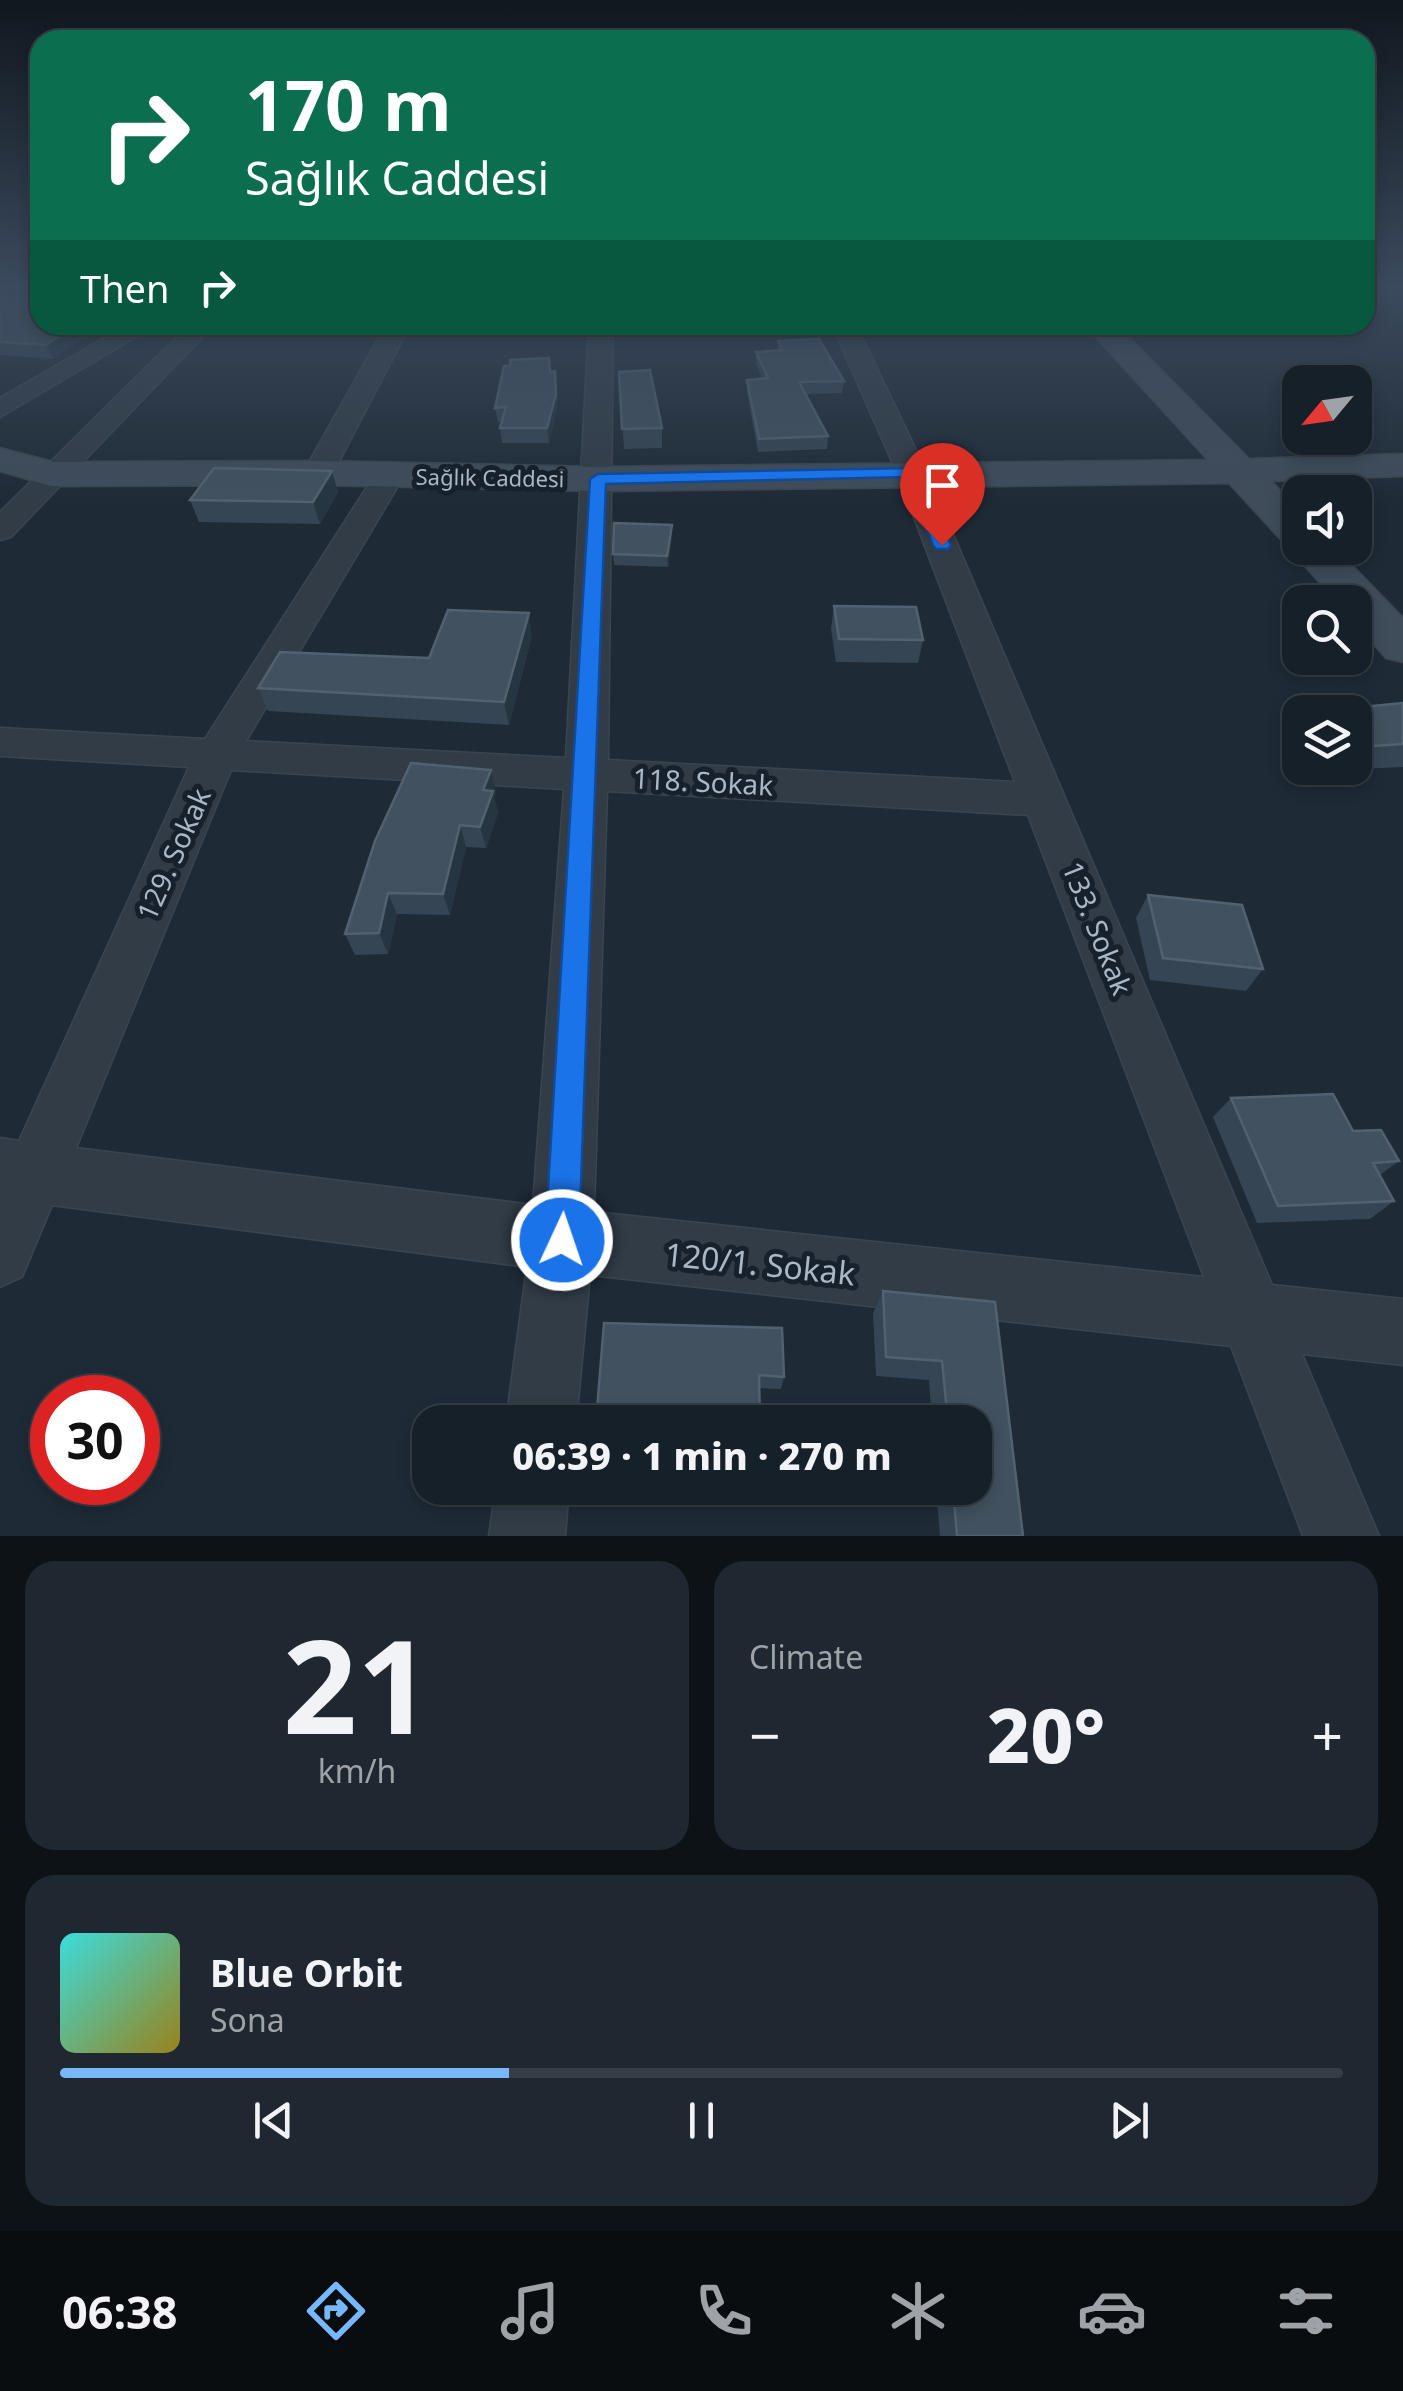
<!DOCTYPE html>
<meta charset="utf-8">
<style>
body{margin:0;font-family:"Noto Sans",sans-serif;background:#1f2830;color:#f1f3f6;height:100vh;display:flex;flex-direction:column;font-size:38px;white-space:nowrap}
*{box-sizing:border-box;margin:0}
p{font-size:32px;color:#9ea3a8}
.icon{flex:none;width:55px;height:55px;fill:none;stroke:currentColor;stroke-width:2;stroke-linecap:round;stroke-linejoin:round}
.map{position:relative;height:1536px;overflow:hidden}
.details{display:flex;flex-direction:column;gap:25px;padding:25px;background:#0c1216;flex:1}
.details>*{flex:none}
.top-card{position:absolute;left:30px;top:30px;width:1345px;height:305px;border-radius:30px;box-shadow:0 5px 15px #0003,0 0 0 2px #353e45;background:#0b6e4f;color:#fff;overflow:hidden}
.needle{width:65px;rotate:241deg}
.buttons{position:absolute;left:1282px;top:365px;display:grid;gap:20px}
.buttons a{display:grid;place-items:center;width:90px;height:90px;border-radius:20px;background:#162028;box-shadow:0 5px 15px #0003,0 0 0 2px #353e45;font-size:50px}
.speed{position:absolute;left:30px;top:1375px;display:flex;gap:20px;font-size:50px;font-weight:700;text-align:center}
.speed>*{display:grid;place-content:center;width:130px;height:130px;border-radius:50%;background:#162028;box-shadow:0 5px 15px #0003,0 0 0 2px #353e45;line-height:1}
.speed .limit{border:15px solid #d22;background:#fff;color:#111}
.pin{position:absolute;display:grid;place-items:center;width:85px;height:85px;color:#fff;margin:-102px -42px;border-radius:50% 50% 50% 0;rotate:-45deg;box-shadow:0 0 10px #0007}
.pin .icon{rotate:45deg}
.me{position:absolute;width:110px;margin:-55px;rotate:3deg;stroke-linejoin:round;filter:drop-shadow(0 0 8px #0008)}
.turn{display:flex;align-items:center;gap:35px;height:210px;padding:0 50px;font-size:45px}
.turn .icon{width:130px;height:130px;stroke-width:2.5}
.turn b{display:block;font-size:70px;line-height:85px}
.then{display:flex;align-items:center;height:95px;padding:0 50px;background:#0003;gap:20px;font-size:38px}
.big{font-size:75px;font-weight:800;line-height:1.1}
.details .card{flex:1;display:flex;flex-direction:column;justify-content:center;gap:15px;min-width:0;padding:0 35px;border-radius:30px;background:#1f2830}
.details .dial{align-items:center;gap:0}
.dial b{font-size:130px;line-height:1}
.song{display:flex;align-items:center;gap:30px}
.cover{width:120px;height:120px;border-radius:15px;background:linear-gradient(135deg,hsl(180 70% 55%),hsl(50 70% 35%))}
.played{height:10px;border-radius:5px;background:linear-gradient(90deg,#77b8fd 35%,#353e45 35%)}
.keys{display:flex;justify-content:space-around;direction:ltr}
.heat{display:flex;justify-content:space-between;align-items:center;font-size:55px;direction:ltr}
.details .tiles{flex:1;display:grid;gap:25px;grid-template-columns:1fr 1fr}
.card:last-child{grid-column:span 2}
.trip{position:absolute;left:412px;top:1405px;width:580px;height:100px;border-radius:30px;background:#162028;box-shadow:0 5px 15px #0003,0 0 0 2px #353e45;font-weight:800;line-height:100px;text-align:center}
.tabs{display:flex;height:160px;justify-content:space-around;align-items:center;background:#090d10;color:#9ea3a8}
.tabs .icon{width:70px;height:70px}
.tabs .on{color:#77b8fd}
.tabs b{font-size:45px;color:#f1f3f6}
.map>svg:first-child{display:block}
</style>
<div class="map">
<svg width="1403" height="1536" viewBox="0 0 1403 1536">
<rect width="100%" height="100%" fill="#1e2a36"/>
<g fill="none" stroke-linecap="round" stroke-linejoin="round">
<defs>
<g id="street">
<polygon points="127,325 156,325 0,417 0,398"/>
<polygon points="189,325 214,325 11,537 0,540 0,512"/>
<polygon points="386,325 410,325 333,473 329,479 307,479 303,473"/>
<path d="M 589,325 L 613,325 L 608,760 L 1015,782 L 897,473 L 832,325 L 856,325 L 927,473 L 1272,1285 L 1403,1299 L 1403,1365 L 1302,1354 L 1379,1536 L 1303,1536 L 1231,1346 L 590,1275 L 576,1422 L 506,1422 L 527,1267 L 52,1205 L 22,1277 L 0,1287 L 0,1138 L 19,1141 L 189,767 L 0,756 L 0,728 L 205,739 L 374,476 L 378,470 L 400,470 L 404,476 L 246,741 L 566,758 ZM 231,770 L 564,789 L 533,1205 L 76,1148 ZM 607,791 L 1028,815 L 1204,1277 L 594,1212 Z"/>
<polygon points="496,1488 569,1488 565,1536 489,1536"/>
</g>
<polygon id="secondary" points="1085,325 1117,325 1249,459 1403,454 1403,476 1271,481 1300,511 1300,548 1335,548 1403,618 1403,662 1386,658 1355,623 1355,602 1337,602 1297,557 1292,546 1285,544 1229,483 598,491 318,485 51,486 0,471 0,448 53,462 318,461 598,467 1208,460"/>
</defs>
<use href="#street" stroke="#3b4550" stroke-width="3"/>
<use href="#secondary" stroke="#3b4550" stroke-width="3"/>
<use href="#street" fill="#313c47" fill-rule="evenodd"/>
<use href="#secondary" fill="#3f4c5a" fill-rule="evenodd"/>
</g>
<g fill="#354553">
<polygon points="21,289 40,289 53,359 0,355 0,295 33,298 37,294 37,291"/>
<polygon points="778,341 844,381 842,393 806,394 828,436 827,449 758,452 747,392 747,380 762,378 756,364 756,352 777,351"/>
<polygon points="551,372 557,386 557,408 549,443 502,443 500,428 501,422 498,422 495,408"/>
<polygon points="619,372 662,428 662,448 624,449"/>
<polygon points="332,471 338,492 320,524 199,522 190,500"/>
<polygon points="672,536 668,567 614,565 613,554"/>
<polygon points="834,606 923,640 918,663 836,662 831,629"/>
<polygon points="532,636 509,725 268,711 258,688 429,658"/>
<polygon points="1403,703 1403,767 1358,769 1355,766 1355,712 1339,712 1342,709"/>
<polygon points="496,792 494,797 498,813 486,848 466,847 450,915 397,914 388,954 355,955 345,934"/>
<polygon points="1148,895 1263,969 1246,991 1150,980 1136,918"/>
<polygon points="1231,1098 1353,1131 1399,1161 1380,1175 1394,1201 1370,1219 1257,1223 1213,1117"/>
<polygon points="883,1291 995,1302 1023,1536 940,1536 936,1488 975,1488 975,1422 932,1422 929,1380 876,1376 873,1313"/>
<polygon points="604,1323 784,1377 781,1389 759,1388"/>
</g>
<g fill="#263542">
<polygon points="76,325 103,325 53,359 46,345"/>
<polygon points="555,371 557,408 549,443 547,428"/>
<polygon points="332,471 338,492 320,524 313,502"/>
<polygon points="672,525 672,536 668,567 667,556"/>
<polygon points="529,613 532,636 509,725 504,702"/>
<polygon points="491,770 496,792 494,797 498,813 486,848 480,827 483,790"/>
<polygon points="460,825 466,847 450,915 443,894"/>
<polygon points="388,893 397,914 388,954 379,933"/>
</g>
<g fill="#42515f" stroke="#52616f" stroke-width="2.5">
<polygon points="37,289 40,289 40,325 76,325 46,345 0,342 0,295 33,298 37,294"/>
<polygon points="819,339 844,381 799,382 828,436 759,439 747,380 768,378 756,352 782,350 778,341"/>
<polygon points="549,358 550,372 555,371 556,394 547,428 500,428 506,407 495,408 504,366 510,366 510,360"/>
<polygon points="650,370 662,428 622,429 619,372"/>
<polygon points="214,468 332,471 313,502 190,500"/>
<polygon points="614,523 672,525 667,556 613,554"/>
<polygon points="834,606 916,607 923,640 839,639"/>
<polygon points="448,610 529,613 504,702 258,688 280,652 429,658"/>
<polygon points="1403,703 1403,744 1374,746 1355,724 1355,712 1345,712 1342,709"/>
<polygon points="411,763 491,770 483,790 493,791 480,827 460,825 443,894 388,893 379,933 345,934 375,841"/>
<polygon points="1148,895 1242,905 1263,969 1163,958"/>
<polygon points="1333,1094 1353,1131 1381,1130 1399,1161 1373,1163 1394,1201 1278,1206 1231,1098"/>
<polygon points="883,1291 995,1302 1023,1536 957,1536 953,1488 975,1488 975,1422 948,1422 942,1361 886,1357"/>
<polygon points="604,1323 782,1328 784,1377 759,1375 760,1422 596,1422"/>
</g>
<linearGradient id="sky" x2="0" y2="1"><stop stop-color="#10171e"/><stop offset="0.57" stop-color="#3b4a5d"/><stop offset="1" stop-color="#3b4a5d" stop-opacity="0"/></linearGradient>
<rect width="1403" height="504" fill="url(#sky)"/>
<polygon fill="#1a73e8" stroke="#114b97" stroke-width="2.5" points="912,468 920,472 951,545 948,549 936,549 933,545 906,477 606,484 579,1240 574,1252 562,1257 550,1252 545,1240 590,479 598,474"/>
<g text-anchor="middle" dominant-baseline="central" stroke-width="10" stroke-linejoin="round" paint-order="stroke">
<g font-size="22" fill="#abb7c4" stroke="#17212b">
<text transform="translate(490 477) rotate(1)">Sağlık Caddesi</text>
</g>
<g font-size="28" fill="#abb7c4" stroke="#17212b">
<text transform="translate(703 781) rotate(3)">118. Sokak</text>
<text transform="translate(173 854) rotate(-66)">129. Sokak</text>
<text transform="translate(1098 928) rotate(68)">133. Sokak</text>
</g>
<g font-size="32" fill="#abb7c4" stroke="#17212b">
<text transform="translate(760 1263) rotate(6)">120/1. Sokak</text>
</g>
</g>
</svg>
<div class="buttons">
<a><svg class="needle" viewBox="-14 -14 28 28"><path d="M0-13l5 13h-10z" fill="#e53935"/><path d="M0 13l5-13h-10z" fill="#9ea3a8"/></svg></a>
<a><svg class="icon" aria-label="sound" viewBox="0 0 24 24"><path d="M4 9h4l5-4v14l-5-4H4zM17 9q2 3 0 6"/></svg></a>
<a><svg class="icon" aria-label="search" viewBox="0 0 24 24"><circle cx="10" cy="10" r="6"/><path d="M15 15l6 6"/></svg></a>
<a><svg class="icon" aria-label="layers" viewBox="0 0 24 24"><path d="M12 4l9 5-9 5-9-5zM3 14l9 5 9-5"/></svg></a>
</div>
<div class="speed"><div class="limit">30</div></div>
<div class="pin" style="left:942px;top:545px;background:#d93025"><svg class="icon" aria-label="arrive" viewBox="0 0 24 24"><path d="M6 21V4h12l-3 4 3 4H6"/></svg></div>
<svg class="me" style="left:562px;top:1240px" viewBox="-20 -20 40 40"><circle r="17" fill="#1a73e8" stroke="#fff" stroke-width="3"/><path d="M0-11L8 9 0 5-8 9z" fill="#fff"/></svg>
<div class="trip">06:39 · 1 min · 270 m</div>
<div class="top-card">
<div class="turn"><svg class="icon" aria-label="right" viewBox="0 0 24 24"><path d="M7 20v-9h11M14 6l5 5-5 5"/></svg><div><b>170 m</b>Sağlık Caddesi</div></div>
<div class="then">Then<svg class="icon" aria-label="right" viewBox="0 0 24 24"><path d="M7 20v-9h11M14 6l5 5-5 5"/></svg></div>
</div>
</div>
<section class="details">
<div class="tiles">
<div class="card dial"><b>21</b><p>km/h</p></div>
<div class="card"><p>Climate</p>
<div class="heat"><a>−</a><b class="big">20°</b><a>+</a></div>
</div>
<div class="card">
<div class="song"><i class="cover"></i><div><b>Blue Orbit</b><p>Sona</p></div></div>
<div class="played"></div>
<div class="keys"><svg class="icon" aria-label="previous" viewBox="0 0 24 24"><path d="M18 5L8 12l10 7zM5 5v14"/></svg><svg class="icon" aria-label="pause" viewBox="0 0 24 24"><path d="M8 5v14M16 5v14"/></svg><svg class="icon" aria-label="next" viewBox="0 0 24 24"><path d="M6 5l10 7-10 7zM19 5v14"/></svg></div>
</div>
</div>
</section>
<nav class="tabs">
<b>06:38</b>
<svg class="icon on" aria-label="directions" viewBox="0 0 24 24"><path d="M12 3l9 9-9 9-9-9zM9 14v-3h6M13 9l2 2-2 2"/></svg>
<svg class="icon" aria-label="music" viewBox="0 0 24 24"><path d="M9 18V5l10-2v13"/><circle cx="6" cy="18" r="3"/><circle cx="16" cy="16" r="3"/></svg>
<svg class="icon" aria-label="phone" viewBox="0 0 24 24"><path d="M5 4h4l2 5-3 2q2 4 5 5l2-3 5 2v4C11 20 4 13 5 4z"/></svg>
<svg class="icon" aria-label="climate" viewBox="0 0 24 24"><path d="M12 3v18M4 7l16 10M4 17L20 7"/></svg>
<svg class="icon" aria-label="car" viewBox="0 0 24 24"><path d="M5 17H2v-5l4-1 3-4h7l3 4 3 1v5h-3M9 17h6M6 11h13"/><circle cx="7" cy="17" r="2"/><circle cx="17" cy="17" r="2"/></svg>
<svg class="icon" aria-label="filters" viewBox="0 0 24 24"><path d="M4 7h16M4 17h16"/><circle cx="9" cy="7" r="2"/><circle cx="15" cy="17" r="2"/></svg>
</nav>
